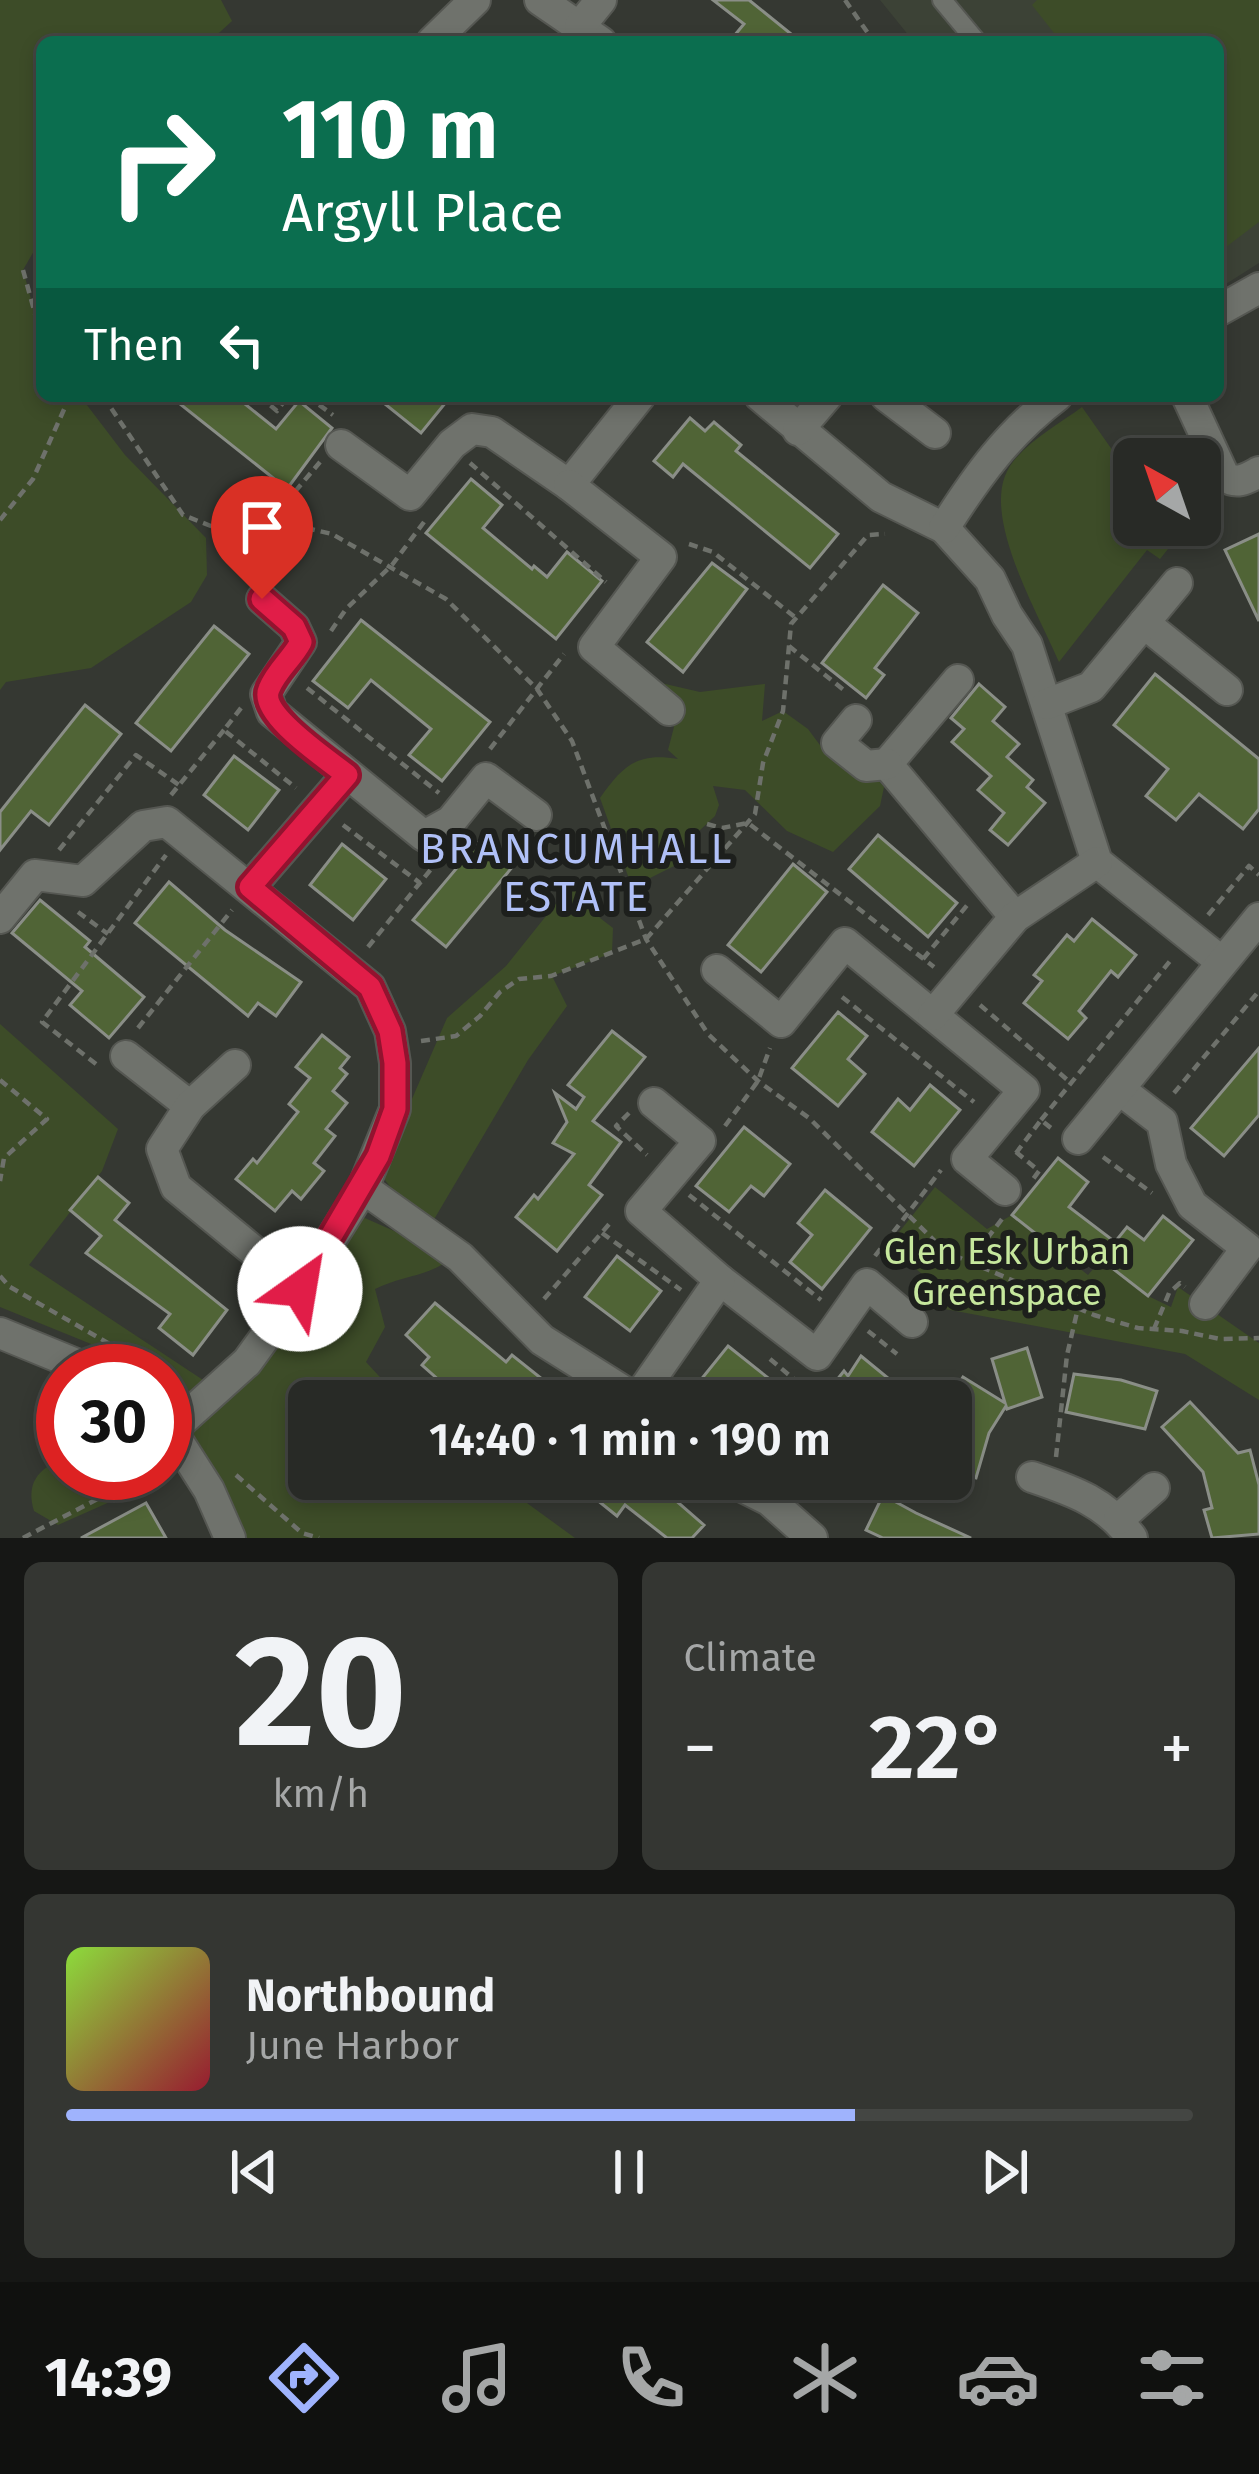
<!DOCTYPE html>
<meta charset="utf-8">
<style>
body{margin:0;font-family:"Fira Sans",sans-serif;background:#343632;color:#f1f3f6;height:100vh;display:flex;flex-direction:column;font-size:45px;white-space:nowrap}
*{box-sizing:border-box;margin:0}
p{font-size:39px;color:#a5a7a7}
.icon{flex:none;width:66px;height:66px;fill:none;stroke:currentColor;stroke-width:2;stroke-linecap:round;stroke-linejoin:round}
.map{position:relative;height:1538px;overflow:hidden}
.sheet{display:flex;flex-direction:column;gap:24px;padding:24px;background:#161715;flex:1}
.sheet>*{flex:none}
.guide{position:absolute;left:36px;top:36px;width:1188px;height:366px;border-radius:18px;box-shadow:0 6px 18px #0003,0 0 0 3px #444643;background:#0b6e4f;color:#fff;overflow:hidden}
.needle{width:78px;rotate:320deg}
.controls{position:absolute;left:1113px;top:438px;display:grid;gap:24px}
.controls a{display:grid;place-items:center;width:108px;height:108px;border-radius:18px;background:#282a26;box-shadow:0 6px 18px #0003,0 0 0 3px #444643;font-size:60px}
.speed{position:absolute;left:36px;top:1344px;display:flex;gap:24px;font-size:60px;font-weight:700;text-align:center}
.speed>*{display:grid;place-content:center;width:156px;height:156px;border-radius:50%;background:#282a26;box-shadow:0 6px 18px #0003,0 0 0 3px #444643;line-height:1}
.speed .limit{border:18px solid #d22;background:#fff;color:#111}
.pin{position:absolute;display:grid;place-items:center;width:102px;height:102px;color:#fff;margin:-123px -51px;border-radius:50% 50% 50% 0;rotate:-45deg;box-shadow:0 0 12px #0007}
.pin .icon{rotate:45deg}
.me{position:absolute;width:132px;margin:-66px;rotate:32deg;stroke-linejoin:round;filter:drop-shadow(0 0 9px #0008)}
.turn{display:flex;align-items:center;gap:42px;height:252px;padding:0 48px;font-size:54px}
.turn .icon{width:156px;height:156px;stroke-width:2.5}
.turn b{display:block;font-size:84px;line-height:102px}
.then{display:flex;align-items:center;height:114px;padding:0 48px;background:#0003;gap:24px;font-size:45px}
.big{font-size:90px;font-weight:600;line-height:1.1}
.sheet .widget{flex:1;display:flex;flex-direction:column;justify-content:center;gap:18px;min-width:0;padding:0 42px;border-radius:18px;background:#343632}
.sheet .dial{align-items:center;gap:0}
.dial b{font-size:156px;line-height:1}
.song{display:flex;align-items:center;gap:36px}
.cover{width:144px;height:144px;border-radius:18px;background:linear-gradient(135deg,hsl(90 70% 55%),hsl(350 70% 35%))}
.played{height:12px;border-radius:6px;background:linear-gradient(90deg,#9fb3fd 70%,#444643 70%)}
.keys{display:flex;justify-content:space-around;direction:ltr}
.heat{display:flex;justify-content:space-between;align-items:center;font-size:66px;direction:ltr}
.sheet .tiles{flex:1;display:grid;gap:24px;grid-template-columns:1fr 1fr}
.widget:last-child{grid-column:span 2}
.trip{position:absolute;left:288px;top:1380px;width:684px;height:120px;border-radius:18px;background:#282a26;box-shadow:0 6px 18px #0003,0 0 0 3px #444643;font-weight:600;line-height:120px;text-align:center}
.dock{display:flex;height:192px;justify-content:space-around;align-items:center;background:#10110f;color:#a5a7a7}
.dock .icon{width:84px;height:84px}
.dock .current{color:#9fb3fd}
.dock b{font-size:54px;color:#f1f3f6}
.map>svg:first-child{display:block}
</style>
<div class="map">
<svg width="1259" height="1538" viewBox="0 0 1259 1538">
<rect width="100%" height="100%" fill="#353832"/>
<polygon fill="#3c4236" points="880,0 1259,0 1259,263 1218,289 1218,42 914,42"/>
<g fill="#3d4c28">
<polygon points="0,0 221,0 232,21 209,42 42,42 42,237 23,270 42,339 42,396 80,396 125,455 206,538 207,575 191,602 91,668 6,682 0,690"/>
<polygon points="1037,0 1259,0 1259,222 1222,250 1218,245 1218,42 1061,42 1032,5"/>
<path d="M 1082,407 L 1134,481 L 1134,525 L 1166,525 L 1176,539 L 1160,559 L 1147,550 L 1059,662 C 1039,615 986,525 1005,476 C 1016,447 1058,425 1082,407 Z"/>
<path d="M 648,680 L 700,692 L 765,684 L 762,721 L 783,711 L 808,729 L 828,756 L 858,757 L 884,787 L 880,806 L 833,852 L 787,831 L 745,790 L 713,786 L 719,805 L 715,816 L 698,832 L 676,865 L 632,887 L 600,798 C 623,765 638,752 678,759 L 668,750 L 674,727 Z"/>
<polygon points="585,886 600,918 613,928 612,953 552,976 567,1006 528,1060 426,1233 385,1180 378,1156 402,1122 447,1018 506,966 566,891"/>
<polygon points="0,1024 118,1129 102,1171 29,1265 203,1380 191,1391 175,1398 165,1391 165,1371 133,1371 91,1344 0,1307"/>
<polygon points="935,1187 987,1229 1012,1215 1088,1275 1101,1260 1148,1296 1171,1307 1178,1287 1259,1343 1259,1400 1185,1354 945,1309 944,1292 888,1246"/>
<path d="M 349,1211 L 453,1257 C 429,1277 403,1275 375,1289 L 385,1327 L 366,1362 L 402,1401 L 309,1401 L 309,1479 L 494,1479 L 575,1538 L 231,1538 L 177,1425 L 247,1362 Z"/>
<path d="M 63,1459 L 63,1473 L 147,1473 L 149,1489 L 134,1496 L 120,1494 L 112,1501 L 58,1525 L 34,1511 C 26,1484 37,1469 63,1459 Z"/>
</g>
<g fill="#506436" stroke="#8a8e87" stroke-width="3">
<polygon points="713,0 749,0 801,42 729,42 744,24"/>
<polygon points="170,396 235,396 276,429 299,401 332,428 287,489"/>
<polygon points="375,396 451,396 421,433"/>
<polygon points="690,418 705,431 714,422 741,445 736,451 838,534 810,568 683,464 673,477 654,461"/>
<polygon points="471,479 502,505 483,528 532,569 534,566 547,577 567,552 602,581 556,639 426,533"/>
<polygon points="1259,534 1259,621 1225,550"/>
<polygon points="712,563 747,589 683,672 647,642"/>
<polygon points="883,585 918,613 875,668 884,675 866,698 822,663"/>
<polygon points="361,620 490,722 442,781 409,755 431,729 371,680 348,708 313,681"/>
<polygon points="214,626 249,654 171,751 136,723"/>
<polygon points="1155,674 1259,759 1259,809 1243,829 1199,794 1176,820 1146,796 1168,769 1114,725"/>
<polygon points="979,684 1005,707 993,721 1019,744 1007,757 1033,780 1027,787 1045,803 1008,845 990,830 1004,813 978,790 991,776 952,742 964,729 951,718"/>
<polygon points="85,705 121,734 49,825 31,811 0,850 0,812"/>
<polygon points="234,756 279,790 248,830 204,795"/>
<polygon points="878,835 957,903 928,937 849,869"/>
<polygon points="482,838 514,865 446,947 413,920"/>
<polygon points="342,844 386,879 353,920 310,885"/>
<polygon points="793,864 827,892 761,972 728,945"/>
<polygon points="169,882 225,930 301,982 276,1016 258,1003 248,1016 135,923"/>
<polygon points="40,900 90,941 85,947 144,997 109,1038 70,1005 82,991 12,933"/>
<polygon points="1092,919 1136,955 1118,977 1111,971 1079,1011 1086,1018 1068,1039 1024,1003 1042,981 1034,975 1067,935 1074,941"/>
<polygon points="838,1012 867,1036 848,1059 865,1074 838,1106 792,1068"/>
<polygon points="612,1031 645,1057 593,1121 621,1142 589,1185 602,1195 557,1251 516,1217 534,1195 538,1199 574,1154 553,1143 567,1122 555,1093 576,1109 584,1097 568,1085"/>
<polygon points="322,1035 349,1057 340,1068 347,1074 333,1091 347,1103 326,1129 335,1136 314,1163 324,1171 301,1199 292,1191 275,1211 236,1179 253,1159 257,1163 298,1112 289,1104 310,1078 296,1067"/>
<polygon points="1259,1048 1259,1115 1224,1156 1191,1128"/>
<polygon points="930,1085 960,1110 914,1166 872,1132 898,1099 910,1110"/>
<polygon points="744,1127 790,1164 764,1196 751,1186 729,1212 696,1186"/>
<polygon points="1058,1158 1088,1182 1069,1207 1115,1242 1127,1227 1144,1240 1163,1216 1193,1240 1148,1296 1071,1236 1059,1252 1012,1215"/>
<polygon points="98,1177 129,1203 115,1220 227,1310 193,1355 159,1328 170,1314 86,1253 101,1236 70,1210"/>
<polygon points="825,1190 871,1228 822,1289 790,1262 812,1235 798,1223"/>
<polygon points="617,1256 661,1291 630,1331 585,1297"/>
<polygon points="435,1303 506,1362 512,1355 542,1379 524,1401 497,1401 474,1383 469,1389 458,1379 449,1389 422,1365 429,1357 406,1335"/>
<polygon points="728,1346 772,1381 756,1401 713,1401 695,1387"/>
<polygon points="1027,1348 1042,1397 1007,1409 1006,1406 989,1433 976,1478 951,1471 951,1396 963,1377 1005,1403 992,1359"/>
<polygon points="861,1356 894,1383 881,1401 820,1401 844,1371 848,1376"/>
<polygon points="1074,1374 1121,1380 1157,1391 1145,1429 1066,1412"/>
<polygon points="1190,1402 1238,1453 1250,1450 1259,1485 1259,1534 1212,1538 1204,1510 1212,1508 1203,1472 1162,1427"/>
<polygon points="571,1479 676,1479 666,1492 704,1525 692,1538 667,1538 625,1505 617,1516"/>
<polygon points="883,1495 916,1513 971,1538 883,1538 866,1530"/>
<polygon points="146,1503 166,1538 81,1538"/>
</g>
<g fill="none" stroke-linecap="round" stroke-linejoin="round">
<defs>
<polyline id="lane" points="942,0 977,42"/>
<g id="street">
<polyline points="540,0 601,42"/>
<polyline points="580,26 601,0"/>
<polyline points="432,42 475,0"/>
<polyline points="1218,311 1259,288"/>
<polyline points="760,396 881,497 944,528 990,579 1007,615 1027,645 1097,862 1222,962"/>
<polyline points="886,396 935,433"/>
<path d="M 1187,396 L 1224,476 C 1237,485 1246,479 1259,472"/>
<polyline points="798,430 827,396"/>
<polyline points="341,445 410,495 452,444 472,429 492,432 569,485 640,396"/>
<polyline points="569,485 661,557 594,647 669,710"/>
<path d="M 944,528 C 977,476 1008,433 1057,396"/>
<polyline points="262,599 294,627 301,642 266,694 272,712 424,836 451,821 486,778 536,815"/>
<polyline points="1144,623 1227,690"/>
<polyline points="958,680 887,764 1015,917"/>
<polyline points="1047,704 1091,687 1177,583"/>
<polyline points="856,720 837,743 866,766 887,764"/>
<polyline points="250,887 347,775"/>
<polyline points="0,918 35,875 83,881 143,826 167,822 370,987 390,1031 395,1063 395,1109 363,1188 300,1289 247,1362 177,1425 170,1425"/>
<polyline points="717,970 781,1022 845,943 1024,1090 967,1159 1005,1190"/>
<polyline points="933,1015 1015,917 1097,862"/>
<polyline points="126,1056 190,1106"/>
<polyline points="235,1065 190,1106 162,1149 176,1187 300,1289"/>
<polyline points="1119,1089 1162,1122 1171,1164 1192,1205 1247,1248 1205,1304"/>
<polyline points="1078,1139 1259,918"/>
<polyline points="363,1188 460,1257 542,1340 639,1401"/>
<polyline points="720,1280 817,1355 867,1284 912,1322"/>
<polyline points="637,1399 720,1280 641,1211 700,1141 654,1103"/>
<path d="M 1032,1477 C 1073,1491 1106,1502 1132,1538"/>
<polyline points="727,1479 769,1500 812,1538"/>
<polyline points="1119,1519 1154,1488"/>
</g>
<g id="secondary">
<polyline points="0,1333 93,1371"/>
<polyline points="165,1421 209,1490 230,1538"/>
</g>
</defs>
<use href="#lane" stroke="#555752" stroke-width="22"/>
<use href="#street" stroke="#555752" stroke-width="34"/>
<use href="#secondary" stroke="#555752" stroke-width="34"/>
<g stroke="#6e716b" stroke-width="4.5" stroke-dasharray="9 6" stroke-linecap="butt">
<polyline points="845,0 874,42"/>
<polyline points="23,270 42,339"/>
<polyline points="103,396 183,515 221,530 289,524 332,534 446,599 537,689 572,741 646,939 708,1034 758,1081 809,1118 946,1252 1094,1315 1138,1328 1182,1331 1220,1339 1259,1338"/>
<polyline points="259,396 277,411 288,396"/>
<polyline points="307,396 333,415"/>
<polyline points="470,463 606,582"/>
<polyline points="0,520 33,479 70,396"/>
<polyline points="266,526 320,462"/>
<polyline points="689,544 713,552 796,618"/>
<polyline points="331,631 346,609 392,565 424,522"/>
<polyline points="789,646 845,691"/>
<polyline points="307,688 439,793"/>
<polyline points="241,708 224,730 296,788"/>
<polyline points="490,749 564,654"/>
<polyline points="171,795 224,730"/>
<polyline points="707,824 722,828 748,823 934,967"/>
<polyline points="343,825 420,883"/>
<polyline points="59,850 136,755 179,785"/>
<polyline points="78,912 108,934"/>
<polyline points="1208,915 1249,866 1259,875"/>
<polyline points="368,947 436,863"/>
<polyline points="923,959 969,903"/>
<polyline points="842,997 974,1102"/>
<polyline points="980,1005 1071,1083"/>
<polyline points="138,1028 232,910"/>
<polyline points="421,1041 456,1036 480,1016 500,992 519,979 551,976 646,939 755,814 763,763 783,711 791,624 868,535 885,534"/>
<polyline points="96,1064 42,1022 166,855"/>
<polyline points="0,1080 47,1119 4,1158 0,1181"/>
<polyline points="1174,1093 1259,991"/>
<polyline points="629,1113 616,1126 647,1155"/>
<polyline points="1041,1120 1170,961"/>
<polyline points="725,1126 758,1081 770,1048"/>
<polyline points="1016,1152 1039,1171 1031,1182"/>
<polyline points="1016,1153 1041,1120 1051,1128"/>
<polyline points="1103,1157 1152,1193"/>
<polyline points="689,1195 821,1300"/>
<polyline points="602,1233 681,1290"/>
<polyline points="875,1256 941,1170"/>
<polyline points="969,1262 1002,1219"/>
<polyline points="0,1276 10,1287 157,1371"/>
<polyline points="544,1299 611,1222"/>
<polyline points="1154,1329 1169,1293 1180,1283 1185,1287"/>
<polyline points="868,1331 897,1354"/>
<polyline points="770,1359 807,1390"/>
<polyline points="165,1376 181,1385"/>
<polyline points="799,1401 814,1382"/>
<polyline points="1056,1457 1067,1355 1078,1308"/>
<polyline points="236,1475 302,1533 319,1538"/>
<polyline points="23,1538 147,1473"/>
</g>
<use href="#lane" stroke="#6f726c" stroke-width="18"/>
<use href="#street" stroke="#6f726c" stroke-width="30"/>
<use href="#secondary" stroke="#6f726c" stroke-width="30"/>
</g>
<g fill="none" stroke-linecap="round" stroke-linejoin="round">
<defs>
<path id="route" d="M 262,599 L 294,627 L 301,642 C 292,659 276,671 269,689 C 258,714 327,759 347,775 L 250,887 L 370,987 L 390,1031 L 395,1063 L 395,1109 L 378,1156 L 300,1289"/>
</defs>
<use href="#route" stroke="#92132f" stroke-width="30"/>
<use href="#route" stroke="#e11d48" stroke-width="21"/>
</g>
<g text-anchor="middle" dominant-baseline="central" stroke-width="12" stroke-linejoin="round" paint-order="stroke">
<g font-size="36" fill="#c6e79d" stroke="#1d1f1c">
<text x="1007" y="1252">Glen Esk Urban<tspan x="1007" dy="41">Greenspace</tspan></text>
</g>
<g font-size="42" letter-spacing="3" fill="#b0c0f7" stroke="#1d1f1c">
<text x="577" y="849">BRANCUMHALL<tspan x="577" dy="48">ESTATE</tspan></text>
</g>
</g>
</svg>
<div class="controls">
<a><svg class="needle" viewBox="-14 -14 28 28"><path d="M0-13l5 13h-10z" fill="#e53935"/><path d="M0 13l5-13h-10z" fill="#a5a7a7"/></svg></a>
</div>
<div class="speed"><div class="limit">30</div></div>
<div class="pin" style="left:262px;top:599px;background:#d93025"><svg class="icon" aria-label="arrive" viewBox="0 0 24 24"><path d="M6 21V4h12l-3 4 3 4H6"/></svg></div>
<svg class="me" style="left:300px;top:1289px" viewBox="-20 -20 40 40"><circle r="19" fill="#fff"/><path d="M0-13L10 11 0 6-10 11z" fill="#e11d48"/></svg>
<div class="trip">14:40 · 1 min · 190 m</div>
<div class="guide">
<div class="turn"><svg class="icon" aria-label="right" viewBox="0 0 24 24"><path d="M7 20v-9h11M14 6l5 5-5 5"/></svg><div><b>110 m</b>Argyll Place</div></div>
<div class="then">Then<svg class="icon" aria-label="left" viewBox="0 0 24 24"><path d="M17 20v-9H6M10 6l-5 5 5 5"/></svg></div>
</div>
</div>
<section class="sheet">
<div class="tiles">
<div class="widget dial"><b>20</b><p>km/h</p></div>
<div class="widget"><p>Climate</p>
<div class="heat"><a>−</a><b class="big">22°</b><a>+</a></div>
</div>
<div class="widget">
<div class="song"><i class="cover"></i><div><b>Northbound</b><p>June Harbor</p></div></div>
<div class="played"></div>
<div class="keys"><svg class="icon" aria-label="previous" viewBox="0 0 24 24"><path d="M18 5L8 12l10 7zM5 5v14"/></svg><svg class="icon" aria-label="pause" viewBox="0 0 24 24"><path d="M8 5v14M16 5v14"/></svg><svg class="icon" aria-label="next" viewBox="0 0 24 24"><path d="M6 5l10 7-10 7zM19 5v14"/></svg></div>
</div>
</div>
</section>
<nav class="dock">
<b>14:39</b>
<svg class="icon current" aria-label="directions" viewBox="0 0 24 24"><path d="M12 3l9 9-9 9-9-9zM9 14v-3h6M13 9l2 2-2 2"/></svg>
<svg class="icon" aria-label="music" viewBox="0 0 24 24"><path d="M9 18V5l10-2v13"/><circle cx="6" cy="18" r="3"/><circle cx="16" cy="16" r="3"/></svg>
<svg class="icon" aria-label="phone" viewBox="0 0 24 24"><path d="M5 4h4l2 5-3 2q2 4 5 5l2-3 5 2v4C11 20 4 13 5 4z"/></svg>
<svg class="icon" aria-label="climate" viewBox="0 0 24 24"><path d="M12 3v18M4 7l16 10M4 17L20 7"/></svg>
<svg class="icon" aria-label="car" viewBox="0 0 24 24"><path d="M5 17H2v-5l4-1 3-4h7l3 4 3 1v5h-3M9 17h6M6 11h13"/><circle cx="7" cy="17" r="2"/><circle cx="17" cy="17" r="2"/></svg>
<svg class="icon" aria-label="filters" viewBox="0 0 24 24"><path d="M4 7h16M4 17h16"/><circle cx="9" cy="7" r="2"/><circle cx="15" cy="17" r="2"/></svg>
</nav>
